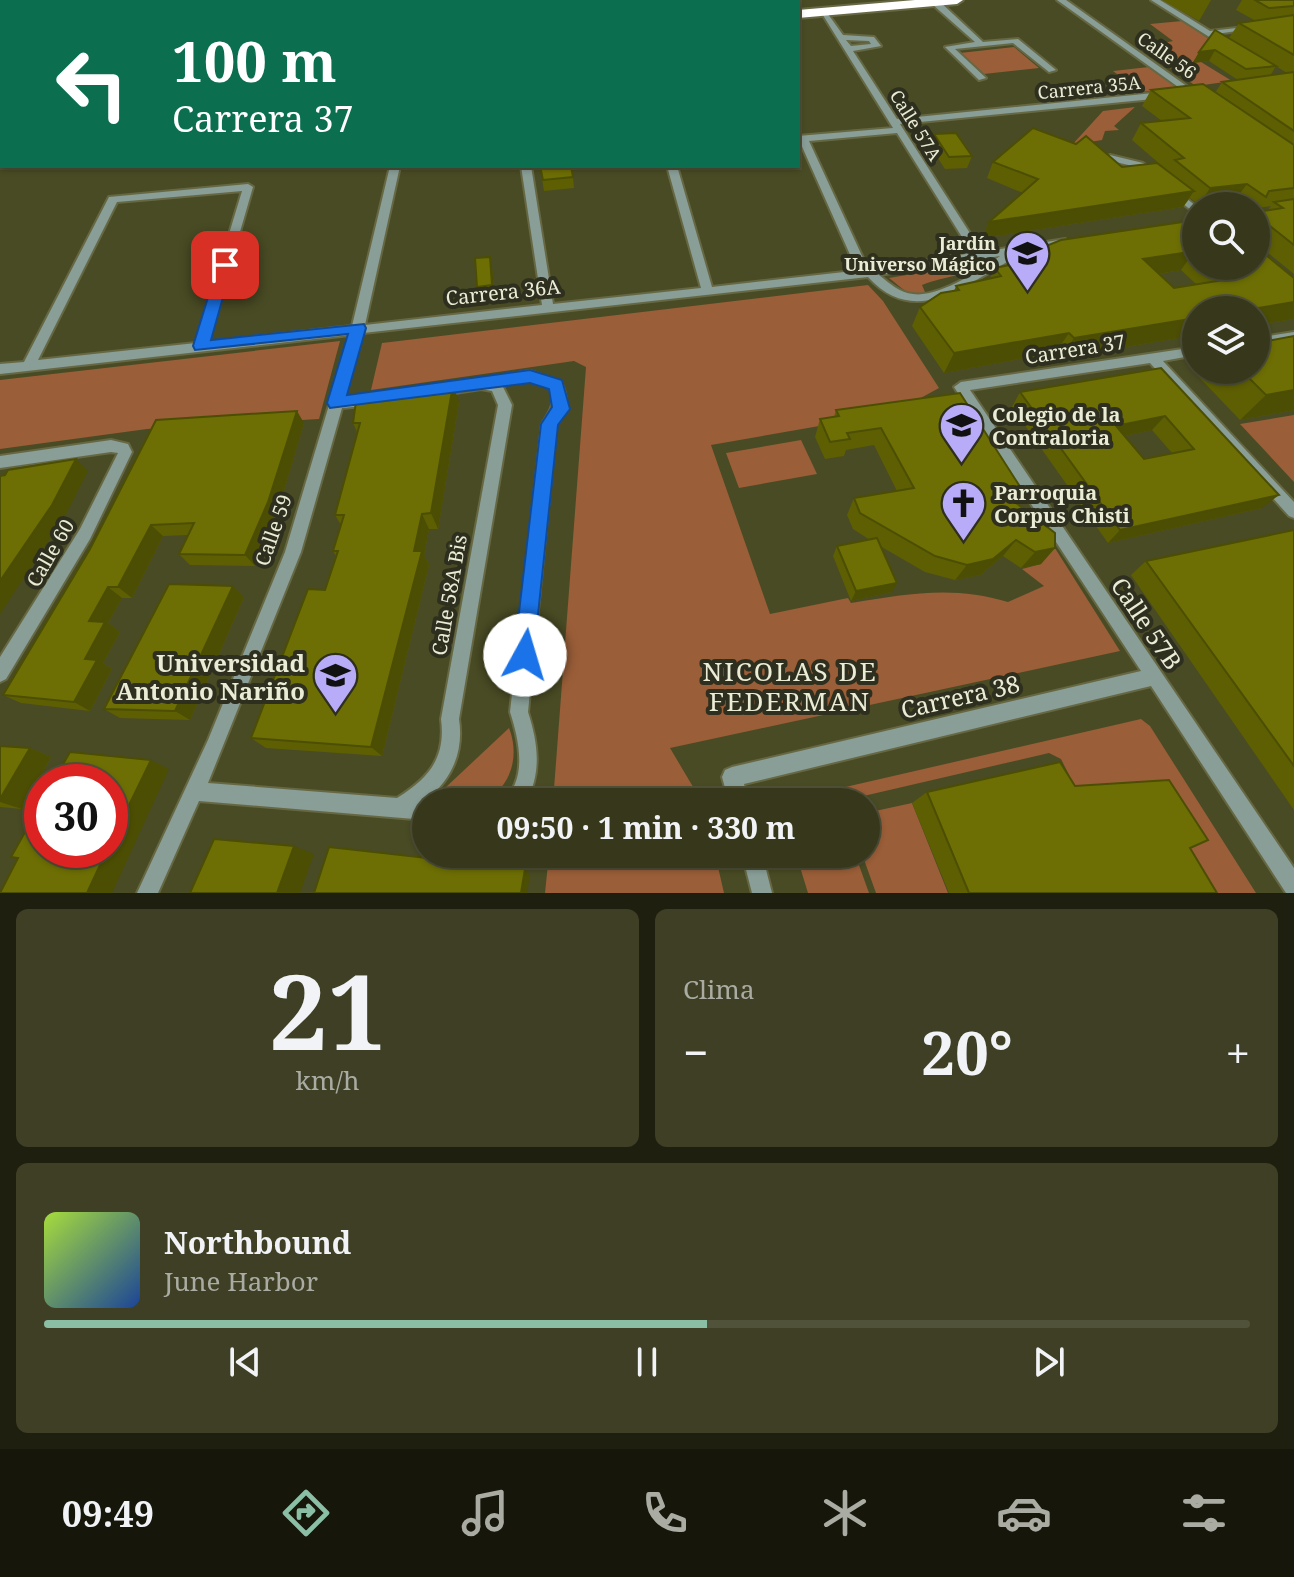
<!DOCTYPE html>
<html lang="es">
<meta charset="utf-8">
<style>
body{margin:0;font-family:"Noto Serif",serif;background:#3e3f24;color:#f1f3f6;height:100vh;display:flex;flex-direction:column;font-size:30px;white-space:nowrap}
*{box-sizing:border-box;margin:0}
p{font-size:26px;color:#aaaca3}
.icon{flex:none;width:44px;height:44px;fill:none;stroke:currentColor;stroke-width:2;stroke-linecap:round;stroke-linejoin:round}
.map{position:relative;height:893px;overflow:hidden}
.drawer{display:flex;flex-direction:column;gap:16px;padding:16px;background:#1e1f0f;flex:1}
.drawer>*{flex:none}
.hud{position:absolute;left:0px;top:0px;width:800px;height:168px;box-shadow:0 2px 6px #0004,0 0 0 2px #51523a;background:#0b6e4f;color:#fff;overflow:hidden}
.controls{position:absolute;left:1182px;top:192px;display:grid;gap:16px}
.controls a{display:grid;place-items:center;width:88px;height:88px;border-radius:50%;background:#37381b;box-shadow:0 2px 6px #0004,0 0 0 2px #51523a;font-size:40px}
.speed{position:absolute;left:24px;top:764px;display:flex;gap:16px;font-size:40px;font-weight:700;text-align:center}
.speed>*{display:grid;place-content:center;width:104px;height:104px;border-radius:50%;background:#37381b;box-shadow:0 2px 6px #0004,0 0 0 2px #51523a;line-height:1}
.speed .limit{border:12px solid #d22;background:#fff;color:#111}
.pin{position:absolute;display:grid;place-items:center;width:68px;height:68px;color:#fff;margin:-34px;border-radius:16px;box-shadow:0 4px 12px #0006}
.me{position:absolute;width:88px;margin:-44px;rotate:6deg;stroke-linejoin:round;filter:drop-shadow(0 0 6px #0008)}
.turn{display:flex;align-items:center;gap:28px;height:168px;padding:0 40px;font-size:36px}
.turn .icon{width:104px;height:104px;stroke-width:2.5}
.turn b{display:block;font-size:56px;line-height:68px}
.big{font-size:60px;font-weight:700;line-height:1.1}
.drawer .widget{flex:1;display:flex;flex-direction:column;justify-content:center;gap:12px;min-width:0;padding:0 28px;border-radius:12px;background:#3e3f24}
.drawer .dial{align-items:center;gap:0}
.dial b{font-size:104px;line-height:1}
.song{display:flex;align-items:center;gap:24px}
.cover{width:96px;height:96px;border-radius:12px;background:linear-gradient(135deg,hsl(80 70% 55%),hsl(220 70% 35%))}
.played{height:8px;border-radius:4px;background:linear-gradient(90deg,#8abfa5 55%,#51523a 55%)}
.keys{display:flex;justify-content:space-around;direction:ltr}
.heat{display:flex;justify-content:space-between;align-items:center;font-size:44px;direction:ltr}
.drawer .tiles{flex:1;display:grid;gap:16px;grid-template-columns:1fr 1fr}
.widget:last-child{grid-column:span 2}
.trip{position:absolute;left:412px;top:788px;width:468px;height:80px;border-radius:40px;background:#37381b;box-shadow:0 2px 6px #0004,0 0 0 2px #51523a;font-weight:700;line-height:80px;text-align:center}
.dock{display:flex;height:128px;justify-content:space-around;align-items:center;background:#16160b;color:#aaaca3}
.dock .icon{width:56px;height:56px}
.dock .on{color:#8abfa5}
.dock b{font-size:36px;color:#f1f3f6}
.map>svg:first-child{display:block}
</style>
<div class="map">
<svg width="1294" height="893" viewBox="0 0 1294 893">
<rect width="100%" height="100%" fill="#494b24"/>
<g fill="#9a5e38">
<polygon points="1182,21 1209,39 1193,62 1201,62 1232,81 1196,86 1141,48 1173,41 1150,24"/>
<polygon points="1014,47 1039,68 984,74 960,53"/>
<polygon points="1149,67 1178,88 1140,92 1113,71"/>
<polygon points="1135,107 1114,126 1119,130 1105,131 1102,140 1072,145 1103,111"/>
<path d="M 989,261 C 967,277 947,275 922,285 L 925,292 C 912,301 900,286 889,278 Z"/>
<path d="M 868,285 L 883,301 L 939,388 L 908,405 L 911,410 L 711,445 L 770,614 L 848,598 L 851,603 C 905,594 954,585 1008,602 L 1044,586 L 1022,569 L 1041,564 L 1041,526 L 1120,651 L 670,748 L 702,802 L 553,802 L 586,367 L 574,361 L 371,390 L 382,343 Z"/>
<polygon points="340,341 319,419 147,429 0,449 0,380"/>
<polygon points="1294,415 1294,482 1240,424"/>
<polygon points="801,440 817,474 739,488 726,453"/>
<polygon points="1141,719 1150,726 1256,893 1205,893 1079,795 1061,759 1049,753 842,801 828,791"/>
<path d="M 509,728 C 528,776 485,824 445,788 Z"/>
<polygon points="912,803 948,893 876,893 862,854 866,854 866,813"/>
<polygon points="549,854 715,854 724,893 545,893"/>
<polygon points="796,854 855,854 869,893 808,893"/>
</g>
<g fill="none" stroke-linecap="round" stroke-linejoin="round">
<defs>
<g id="minor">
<rect x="447" y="0" width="8" height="2"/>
<polygon points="550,0 580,0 577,2 547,2"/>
<polygon points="694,0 725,0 722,2 691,2"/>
<polygon points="932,0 938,0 983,42 1018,39 1056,70 1049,72 1013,43 955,49 986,78 979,80 945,47 975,42 932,4"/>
<polygon points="1057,0 1066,0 1202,97 1195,99"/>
<polygon points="1151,0 1160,0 1210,31 1254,26 1258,28 1216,34 1229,43 1222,45"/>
<path d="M 825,10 L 843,35 L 874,37 L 881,46 L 853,51 L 897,119 L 1163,92 L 1167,95 L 1163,98 L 900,124 L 982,252 L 1065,239 L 1070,242 L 1065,245 L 1013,254 L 1007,262 C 961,288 914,327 868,277 L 363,333 L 344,397 L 375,395 L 382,400 L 375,405 L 342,408 L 301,552 L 208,783 L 397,798 C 429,778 446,758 441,719 L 498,405 L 492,391 L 481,389 L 436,396 L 429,391 L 436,386 L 530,371 L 561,382 C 569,399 567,410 556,425 L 528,712 C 538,743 542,772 526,802 L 505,802 C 508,796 512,791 515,784 C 524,762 517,734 510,712 L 542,424 C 550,411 556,404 551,388 L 530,381 L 502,385 L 512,405 L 459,719 C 464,752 452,779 426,800 L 430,802 L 426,802 L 426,820 L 199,801 L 158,893 L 137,893 L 208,740 L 285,552 L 350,335 L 0,374 L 0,364 L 24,362 L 109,197 L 248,184 L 253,187 L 208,342 L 352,326 L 390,166 L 400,166 L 365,325 L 542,305 L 521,166 L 531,166 L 553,304 L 701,288 L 667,166 L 677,166 L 712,287 L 862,270 L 852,259 L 800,142 L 798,142 L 798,136 L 893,128 L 821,12 ZM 846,40 L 869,41 L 871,44 L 851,46 ZM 897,133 L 972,253 L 874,269 L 863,258 L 809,141 ZM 242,191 L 196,343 L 38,360 L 117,202 ZM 1000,256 C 982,270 937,298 913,294 C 900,293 889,283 879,275 Z"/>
<rect x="0" y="55" width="2" height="4"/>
<polygon points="1110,155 1143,163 1158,175 1150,177 1137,167 1107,160 1105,158"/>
<polygon points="2,159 3,166 0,167 0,160"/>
<polygon points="1172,187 1196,206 1196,214 1168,192 1168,188"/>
<polygon points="1294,332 1294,340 1256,346 1256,338"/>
<polygon points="1196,347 1196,355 1163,361 1294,502 1294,518 1289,516 1150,363 970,390 1294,868 1294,893 1286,893 1151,686 744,784 749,802 729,802 722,777 725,770 732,767 1141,671 954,387 961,382"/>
<polygon points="111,440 128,444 132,452 90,539 6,679 0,682 0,657 80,529 118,453 111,452 0,468 0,456"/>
<polygon points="742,854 762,854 772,893 752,893"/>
</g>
<g id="major">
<polygon points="6,0 18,0 5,2"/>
<rect x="0" y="78" width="2" height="8"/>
</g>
<g id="highway">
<polygon points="138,0 151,0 137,2"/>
<rect x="183" y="0" width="12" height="2"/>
<polygon points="498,0 535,0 497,2"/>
<polygon points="739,0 776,0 738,2"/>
<polygon points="915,0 963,0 957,4 798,18 798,10"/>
<rect x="0" y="39" width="2" height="8"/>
<rect x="0" y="58" width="2" height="8"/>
<rect x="0" y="82" width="2" height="8"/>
</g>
</defs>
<use href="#minor" stroke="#666844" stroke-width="4"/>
<use href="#major" stroke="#666844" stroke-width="4"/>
<use href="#highway" stroke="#666844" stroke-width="4"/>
<use href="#minor" fill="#899e97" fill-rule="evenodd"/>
<use href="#major" fill="#c8f4e4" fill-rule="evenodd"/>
<use href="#highway" fill="#fff" fill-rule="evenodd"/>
</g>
<g fill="#5e5f03" fill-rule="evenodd">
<polygon points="1162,0 1211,0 1199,21"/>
<path d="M 1242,0 L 1294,0 L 1294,274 L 1256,243 L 1256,212 L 1267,211 L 1271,206 L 1258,208 L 1256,210 L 1256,206 L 1242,206 L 1235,200 L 1199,205 L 1190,198 L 1183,207 L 982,238 L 989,222 L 1023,193 L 987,178 L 993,162 L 1122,167 L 1168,171 L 1132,140 L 1141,123 L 1162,121 L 1142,106 L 1151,90 L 1215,93 L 1222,82 L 1238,80 L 1209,61 L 1193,63 L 1199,52 L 1229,38 L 1239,23 L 1256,21 L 1236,10 ZM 1276,66 L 1287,73 L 1270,76 Z"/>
<polygon points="934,134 972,156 967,168 945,169 930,146"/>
<polygon points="540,166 573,177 574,188 544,191"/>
<path d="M 1196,220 L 1196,266 L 1256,266 L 1294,278 L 1294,319 L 1256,325 L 1256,310 L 1196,310 L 1196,335 L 1061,358 L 1056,352 L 944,373 L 912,326 L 920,307 L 954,291 L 956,286 L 990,278 L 995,268 L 1023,262 L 1025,257 L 1032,256 L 1036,250 ZM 1181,270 L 1196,284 L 1174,288 L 1159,274 Z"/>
<polygon points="492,268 495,297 479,299 477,287"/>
<polygon points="1294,336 1294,410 1240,420 1197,375 1201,370 1256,370"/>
<path d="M 1161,368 L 1262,508 L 1108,543 L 1012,407 L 1020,392 ZM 1152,430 L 1172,453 L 1144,459 L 1124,436 Z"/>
<polygon points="960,393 1026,496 1019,505 1055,548 1041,564 1021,568 1003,556 980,575 955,580 925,572 880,546 892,592 851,601 833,556 837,546 870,540 853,529 847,515 854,498 897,491 874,445 846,450 844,456 825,459 815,437 820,419 834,417 836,410"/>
<polygon points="459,402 438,529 429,529 424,555 429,565 382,756 266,748 251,738 325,590 336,556 333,551 341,525 335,515 357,432 353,423"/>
<polygon points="304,423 277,514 255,566 190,565 179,554 188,535 163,536 132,598 122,598 108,623 120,632 103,663 112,669 90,711 21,703 3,695 90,549"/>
<polygon points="1294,530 1294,810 1131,575 1146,561"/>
<polygon points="244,597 190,720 120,718 104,709"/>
<polygon points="0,746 30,748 51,757 22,809 0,807"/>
<polygon points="1075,786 1190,848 1217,893 949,893 912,803 927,792"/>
</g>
<g fill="#4c4e03">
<polygon points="1215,50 1209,61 1193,63 1199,52"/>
<polygon points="1247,184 1235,200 1199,205 1210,188"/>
<polygon points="1194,191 1183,207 982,238 989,222"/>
<polygon points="1195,250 1181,270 1129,279 1143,259"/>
<polygon points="490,257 492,268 495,297 492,285"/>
<polygon points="1294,302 1294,319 1256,325 1256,310 1246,310"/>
<polygon points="1196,318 1196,335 1061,358 1074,338"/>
<polygon points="1069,333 1056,352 944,373 954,353"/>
<polygon points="453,385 459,402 438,529 431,513"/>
<polygon points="1294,390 1294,410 1240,420 1266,395"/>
<polygon points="297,411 304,423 277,514 255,566 245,555"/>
<polygon points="1165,416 1152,430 1105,440 1116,426"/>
<polygon points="76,459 88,471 65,516 0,614 0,581"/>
<polygon points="1279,495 1262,508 1108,543 1120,530"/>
<polygon points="1026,496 1013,513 1011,499"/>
<polygon points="422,514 429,529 424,555 429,565 382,756 371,747"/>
<polygon points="151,525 163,536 132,598 118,587"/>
<polygon points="1016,540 1003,556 980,575 955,580 967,565"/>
<polygon points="1055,548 1041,564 1021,568 1035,552"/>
<polygon points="897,583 892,592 851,601 856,591"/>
<polygon points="233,586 244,597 190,720 175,711"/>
<polygon points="108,587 122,598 108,623 120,632 103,663 112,669 90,711 74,702 85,659 89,621"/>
<polygon points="30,748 51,757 22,809 0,802 0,799"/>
<polygon points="151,760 169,769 112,893 87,893 107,850 110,850 110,844"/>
<polygon points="294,846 314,854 300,893 277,893"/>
<polygon points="525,869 530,875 527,893 521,893"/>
</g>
<g fill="#6d6f04" stroke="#4c4e03" stroke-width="2" fill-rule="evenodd">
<polygon points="1255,0 1294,0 1294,6 1269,8"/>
<polygon points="1294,15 1294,55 1239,23"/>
<polygon points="1215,30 1276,66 1246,69 1215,50 1199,52"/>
<polygon points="1294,72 1294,131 1222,82"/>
<polygon points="1203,84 1294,145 1294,188 1269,191 1266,197 1247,184 1210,188 1175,160 1184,158 1141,123 1190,118 1151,90"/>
<polygon points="1033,128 1076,144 1086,136 1122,167 1157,163 1194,191 989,222 1038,179 993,162"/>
<polygon points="956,133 972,156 949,157 934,134"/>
<polygon points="540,166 571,166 573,177 543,180"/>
<polygon points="1294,199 1294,245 1256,215 1256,212 1283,208 1274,202"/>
<polygon points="1196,220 1196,251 1143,259 1174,288 1229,279 1214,266 1256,266 1256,247 1294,278 1294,302 1246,310 1196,310 1196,318 1074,338 1069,333 954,353 920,307 941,293 959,290 956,286 1001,276 995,268 1028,261 1025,257 1041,255 1036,250 1061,240"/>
<polygon points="490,257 492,285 477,287 475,258"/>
<polygon points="1294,336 1294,390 1266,395 1241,370 1256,370 1256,343"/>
<path d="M 1161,368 L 1279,495 L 1120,530 L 1020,392 ZM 1165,416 L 1194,449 L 1144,459 L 1116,426 Z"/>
<polygon points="453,385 431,513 422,514 414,551 422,551 371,747 251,738 308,589 325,590 338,551 333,551 344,515 335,515 360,423 353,423 357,394"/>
<polygon points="960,393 1026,496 1011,499 1055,533 1055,548 1035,552 1016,540 993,559 967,565 935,556 860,513 854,498 914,488 881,428 847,433 850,439 830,442 820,419 839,416 836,410"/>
<polygon points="297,411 268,502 245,555 179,554 194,523 151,525 118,587 108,587 89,621 105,622 85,659 97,660 74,702 3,695 90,549 156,420"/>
<polygon points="76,459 52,505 0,581 0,476 5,475 8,470"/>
<polygon points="1294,530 1294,766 1146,561"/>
<polygon points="877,538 897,583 856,591 837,546"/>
<polygon points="169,584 233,586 175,711 104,709"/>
<polygon points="0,746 30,748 0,799"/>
<polygon points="70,752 151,760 110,844 110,782 53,782"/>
<polygon points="1060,762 1075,786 1169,780 1208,840 1190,848 1217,893 969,893 927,792"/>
<polygon points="42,802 42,850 107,850 87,893 0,893 18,858 11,857"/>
<polygon points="214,839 294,846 277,893 190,893"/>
<polygon points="329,847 525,869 521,893 314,893"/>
</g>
<polygon fill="#1a73e8" stroke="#114b97" stroke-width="2" points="225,260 232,265 211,340 364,324 366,328 347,395 530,370 562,380 570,409 558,425 533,662 525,665 517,662 514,655 541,424 552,407 549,389 530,383 330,408 327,403 348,334 195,350 193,346 218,265"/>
<defs>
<symbol id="school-pin" viewBox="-11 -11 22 30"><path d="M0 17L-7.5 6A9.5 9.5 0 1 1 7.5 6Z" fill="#b8abf7" stroke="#2e2f1e"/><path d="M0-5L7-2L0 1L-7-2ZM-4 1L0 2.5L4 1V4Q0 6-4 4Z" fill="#111"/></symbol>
<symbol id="church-pin" viewBox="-11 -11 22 30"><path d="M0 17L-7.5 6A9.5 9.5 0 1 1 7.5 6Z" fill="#b8abf7" stroke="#2e2f1e"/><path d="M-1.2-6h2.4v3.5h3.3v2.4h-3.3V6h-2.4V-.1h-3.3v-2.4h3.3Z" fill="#111"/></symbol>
<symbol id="university-pin" viewBox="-11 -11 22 30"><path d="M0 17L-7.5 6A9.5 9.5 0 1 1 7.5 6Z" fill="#b8abf7" stroke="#2e2f1e"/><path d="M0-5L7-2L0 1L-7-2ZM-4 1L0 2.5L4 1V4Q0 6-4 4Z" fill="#111"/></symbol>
</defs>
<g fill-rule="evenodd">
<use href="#school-pin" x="1002" y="228" width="51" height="69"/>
<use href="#school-pin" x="936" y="400" width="51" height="69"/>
<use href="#church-pin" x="938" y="478" width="51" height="69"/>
<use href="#university-pin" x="310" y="650" width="51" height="69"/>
</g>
<g text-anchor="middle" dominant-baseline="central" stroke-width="8" stroke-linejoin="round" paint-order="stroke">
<g font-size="18" fill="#eaecd6" stroke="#2e2f1e">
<text transform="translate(1167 55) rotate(35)">Calle 56</text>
<text transform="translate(1089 87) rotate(-6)">Carrera 35A</text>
<text transform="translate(916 125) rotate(58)">Calle 57A</text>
</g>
<g font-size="18" font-weight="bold" fill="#eaecd6" stroke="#2e2f1e" text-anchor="end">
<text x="996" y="243">Jardín<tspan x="996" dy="21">Universo Mágico</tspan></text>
</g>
<g font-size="20" fill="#eaecd6" stroke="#2e2f1e">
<text transform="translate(503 292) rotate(-6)">Carrera 36A</text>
<text transform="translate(1075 349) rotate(-9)">Carrera 37</text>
<text transform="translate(273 530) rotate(-71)">Calle 59</text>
<text transform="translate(50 553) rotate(-60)">Calle 60</text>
<text transform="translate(449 595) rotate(-80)">Calle 58A Bis</text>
</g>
<g font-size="20" font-weight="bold" fill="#eaecd6" stroke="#2e2f1e" text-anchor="start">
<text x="992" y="414">Colegio de la<tspan x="992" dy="23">Contraloria</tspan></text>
<text x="994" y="492">Parroquia<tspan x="994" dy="23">Corpus Chisti</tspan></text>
</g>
<g font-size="24" fill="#eaecd6" stroke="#2e2f1e">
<text transform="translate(1147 623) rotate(56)">Calle 57B</text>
<text transform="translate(960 696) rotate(-13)">Carrera 38</text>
</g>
<g font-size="24" font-weight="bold" fill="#eaecd6" stroke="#2e2f1e" text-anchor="end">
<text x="305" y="662">Universidad<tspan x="305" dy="28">Antonio Nariño</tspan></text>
</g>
<g font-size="26" letter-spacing="2" fill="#eaecd6" stroke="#2e2f1e">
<text x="790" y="671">NICOLAS DE<tspan x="790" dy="30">FEDERMAN</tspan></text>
</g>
</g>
</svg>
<div class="controls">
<a><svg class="icon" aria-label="search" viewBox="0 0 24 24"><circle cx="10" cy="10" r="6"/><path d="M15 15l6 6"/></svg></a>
<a><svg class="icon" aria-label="layers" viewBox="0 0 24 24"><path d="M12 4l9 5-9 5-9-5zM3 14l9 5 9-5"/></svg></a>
</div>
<div class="speed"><div class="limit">30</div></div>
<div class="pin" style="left:225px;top:265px;background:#d93025"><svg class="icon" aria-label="arrive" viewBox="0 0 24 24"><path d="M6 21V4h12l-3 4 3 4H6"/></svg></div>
<svg class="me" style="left:525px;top:655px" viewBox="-20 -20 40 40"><circle r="19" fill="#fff"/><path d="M0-13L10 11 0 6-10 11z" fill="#1a73e8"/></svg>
<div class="trip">09:50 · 1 min · 330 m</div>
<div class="hud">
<div class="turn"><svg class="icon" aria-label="left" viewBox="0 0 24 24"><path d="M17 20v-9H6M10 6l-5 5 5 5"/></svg><div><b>100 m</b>Carrera 37</div></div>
</div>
</div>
<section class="drawer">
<div class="tiles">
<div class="widget dial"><b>21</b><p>km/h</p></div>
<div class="widget"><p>Clima</p>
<div class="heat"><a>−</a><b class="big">20°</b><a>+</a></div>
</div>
<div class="widget">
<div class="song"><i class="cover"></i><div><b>Northbound</b><p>June Harbor</p></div></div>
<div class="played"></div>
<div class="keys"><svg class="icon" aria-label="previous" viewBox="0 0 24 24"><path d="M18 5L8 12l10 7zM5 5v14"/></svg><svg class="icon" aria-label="pause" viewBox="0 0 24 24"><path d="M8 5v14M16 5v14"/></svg><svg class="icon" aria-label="next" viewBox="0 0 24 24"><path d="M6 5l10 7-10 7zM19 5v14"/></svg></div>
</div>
</div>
</section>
<nav class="dock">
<b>09:49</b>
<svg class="icon on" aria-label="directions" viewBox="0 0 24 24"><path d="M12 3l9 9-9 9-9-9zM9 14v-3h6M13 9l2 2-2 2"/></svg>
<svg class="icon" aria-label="music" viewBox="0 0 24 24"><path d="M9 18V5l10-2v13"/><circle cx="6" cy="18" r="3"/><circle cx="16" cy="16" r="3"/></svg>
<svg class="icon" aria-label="phone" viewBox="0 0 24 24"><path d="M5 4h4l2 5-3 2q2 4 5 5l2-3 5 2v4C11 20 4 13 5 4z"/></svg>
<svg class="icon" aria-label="climate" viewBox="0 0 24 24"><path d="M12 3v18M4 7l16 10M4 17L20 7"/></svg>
<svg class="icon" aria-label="car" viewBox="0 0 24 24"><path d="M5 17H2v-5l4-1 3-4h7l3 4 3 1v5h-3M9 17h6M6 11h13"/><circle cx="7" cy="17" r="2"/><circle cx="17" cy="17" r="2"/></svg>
<svg class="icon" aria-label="filters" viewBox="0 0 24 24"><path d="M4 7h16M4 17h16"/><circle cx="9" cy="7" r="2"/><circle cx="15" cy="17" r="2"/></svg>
</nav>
